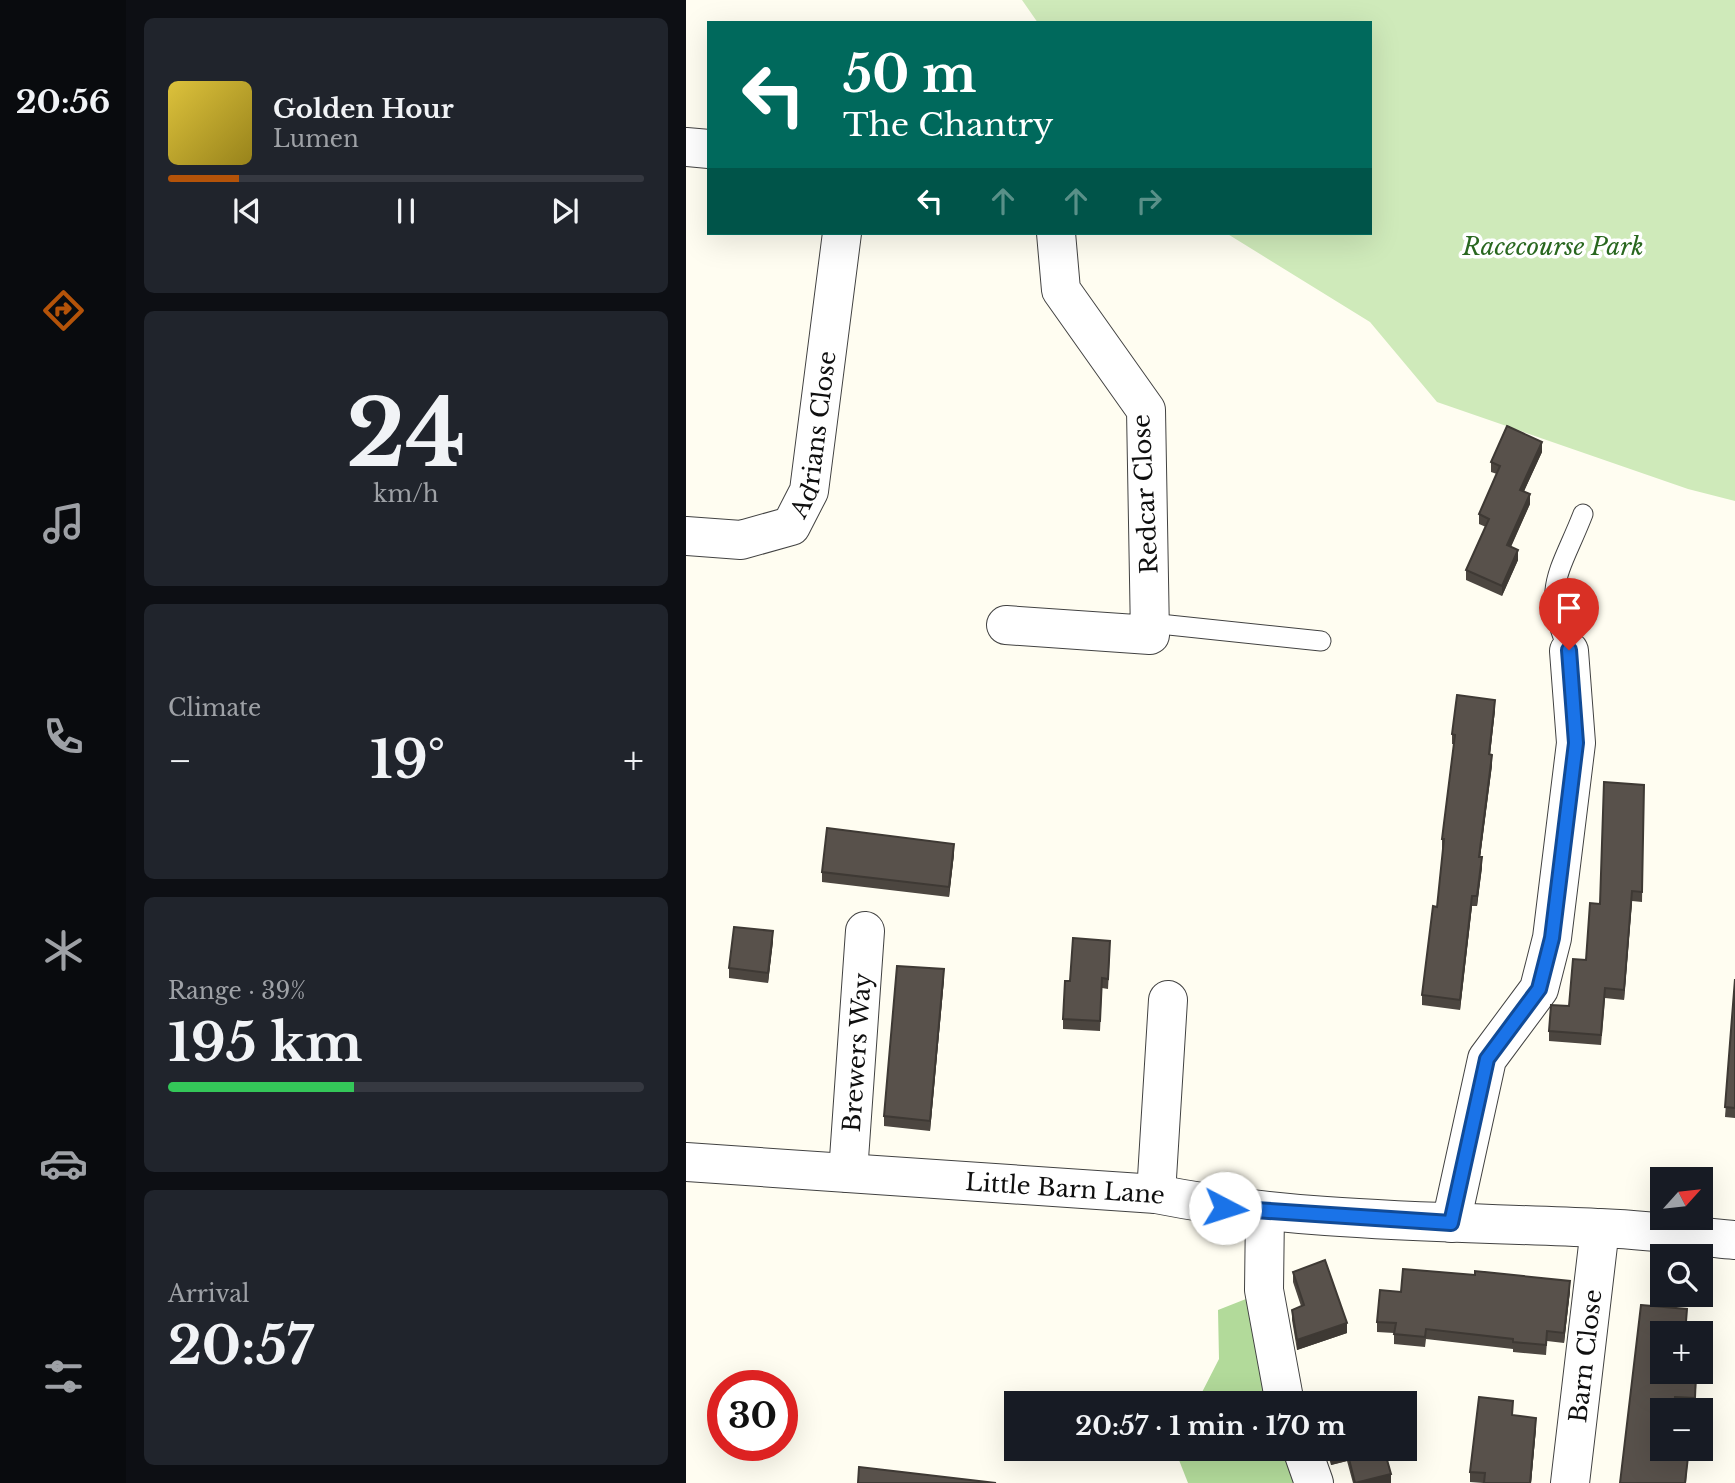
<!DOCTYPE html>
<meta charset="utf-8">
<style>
body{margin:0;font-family:"Libre Baskerville",serif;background:#20242c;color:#f1f3f6;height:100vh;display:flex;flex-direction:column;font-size:26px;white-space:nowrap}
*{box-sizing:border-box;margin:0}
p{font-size:23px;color:#9ea1a6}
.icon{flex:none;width:38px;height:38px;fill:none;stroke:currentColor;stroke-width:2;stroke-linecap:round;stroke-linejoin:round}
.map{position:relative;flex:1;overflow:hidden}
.drawer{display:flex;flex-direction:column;gap:18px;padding:18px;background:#0d0f14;width:560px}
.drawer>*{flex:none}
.top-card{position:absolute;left:21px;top:21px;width:665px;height:214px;border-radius:0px;box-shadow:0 7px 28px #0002;background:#00695c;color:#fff;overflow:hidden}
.needle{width:46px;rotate:63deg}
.fabs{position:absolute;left:964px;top:1167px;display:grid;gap:14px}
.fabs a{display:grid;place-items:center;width:63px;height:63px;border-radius:0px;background:#171b24;box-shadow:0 7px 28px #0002;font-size:35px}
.speed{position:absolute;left:21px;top:1370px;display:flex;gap:14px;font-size:35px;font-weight:700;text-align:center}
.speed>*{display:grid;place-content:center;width:91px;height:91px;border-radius:50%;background:#171b24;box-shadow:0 7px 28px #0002;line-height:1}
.speed .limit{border:10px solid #d22;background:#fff;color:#111}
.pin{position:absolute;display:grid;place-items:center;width:60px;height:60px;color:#fff;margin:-72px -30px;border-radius:50% 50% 50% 0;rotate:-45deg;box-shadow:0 0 7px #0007}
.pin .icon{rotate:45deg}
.me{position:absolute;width:77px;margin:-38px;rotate:95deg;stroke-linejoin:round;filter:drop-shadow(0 0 5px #0008)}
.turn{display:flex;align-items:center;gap:24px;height:147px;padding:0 21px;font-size:32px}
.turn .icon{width:91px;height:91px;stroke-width:2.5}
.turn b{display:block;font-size:49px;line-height:60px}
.lanes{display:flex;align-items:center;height:66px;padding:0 21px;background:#0003;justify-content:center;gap:35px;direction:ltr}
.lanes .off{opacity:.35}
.big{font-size:52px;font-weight:700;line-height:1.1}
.drawer .tile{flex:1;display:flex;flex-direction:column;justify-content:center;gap:10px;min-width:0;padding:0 24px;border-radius:10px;background:#20242c}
.drawer .dial{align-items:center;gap:0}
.dial b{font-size:91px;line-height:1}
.song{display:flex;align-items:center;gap:21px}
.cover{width:84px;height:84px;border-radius:10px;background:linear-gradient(135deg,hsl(50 70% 55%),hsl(50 70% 35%))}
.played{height:7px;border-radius:4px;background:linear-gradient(90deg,#b45309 15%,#363941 15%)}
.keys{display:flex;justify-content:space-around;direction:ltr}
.heat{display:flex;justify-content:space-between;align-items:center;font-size:38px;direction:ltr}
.charge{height:10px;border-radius:5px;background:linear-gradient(90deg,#34c759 39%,#363941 0)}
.trip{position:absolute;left:318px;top:1391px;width:413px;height:70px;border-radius:0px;background:#171b24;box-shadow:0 7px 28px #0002;font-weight:700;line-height:70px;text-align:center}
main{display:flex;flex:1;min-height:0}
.tabs{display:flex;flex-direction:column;width:126px;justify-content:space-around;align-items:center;background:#090b0e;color:#9ea1a6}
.tabs .icon{width:49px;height:49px}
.tabs .current{color:#b45309}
.tabs b{font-size:32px;color:#f1f3f6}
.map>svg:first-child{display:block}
</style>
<main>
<nav class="tabs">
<b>20:56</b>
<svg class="icon current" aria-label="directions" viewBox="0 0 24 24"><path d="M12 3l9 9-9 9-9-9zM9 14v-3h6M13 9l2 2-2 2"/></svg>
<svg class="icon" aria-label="music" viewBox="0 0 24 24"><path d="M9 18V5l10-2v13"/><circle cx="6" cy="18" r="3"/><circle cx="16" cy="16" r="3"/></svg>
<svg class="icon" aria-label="phone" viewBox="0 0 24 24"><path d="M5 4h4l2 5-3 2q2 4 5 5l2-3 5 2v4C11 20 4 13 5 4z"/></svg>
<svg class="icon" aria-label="climate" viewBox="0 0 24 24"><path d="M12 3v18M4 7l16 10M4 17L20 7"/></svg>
<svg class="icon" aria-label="car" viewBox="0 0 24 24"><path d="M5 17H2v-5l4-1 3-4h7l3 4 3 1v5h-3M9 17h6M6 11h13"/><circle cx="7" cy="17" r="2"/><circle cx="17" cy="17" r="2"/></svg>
<svg class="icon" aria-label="filters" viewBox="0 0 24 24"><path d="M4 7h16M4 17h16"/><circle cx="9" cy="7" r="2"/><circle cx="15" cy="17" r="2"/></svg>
</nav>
<section class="drawer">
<div class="tile">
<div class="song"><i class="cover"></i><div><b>Golden Hour</b><p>Lumen</p></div></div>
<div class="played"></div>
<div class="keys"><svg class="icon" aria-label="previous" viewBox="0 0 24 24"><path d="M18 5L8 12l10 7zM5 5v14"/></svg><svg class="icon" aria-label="pause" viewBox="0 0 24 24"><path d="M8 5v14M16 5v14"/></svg><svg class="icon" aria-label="next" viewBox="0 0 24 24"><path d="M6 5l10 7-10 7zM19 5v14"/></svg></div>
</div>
<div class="tile dial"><b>24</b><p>km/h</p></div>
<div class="tile"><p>Climate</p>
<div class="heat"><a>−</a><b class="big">19°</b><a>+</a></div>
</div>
<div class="tile"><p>Range · 39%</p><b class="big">195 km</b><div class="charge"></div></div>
<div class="tile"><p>Arrival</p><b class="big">20:57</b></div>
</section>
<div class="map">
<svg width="1049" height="1483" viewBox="0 0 1049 1483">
<rect width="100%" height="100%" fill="#fffdf1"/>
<polygon fill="#cfeaba" points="336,0 1049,0 1049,501 1002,489 751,402 684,322 540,233 684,233 684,23 352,23"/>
<g fill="#b2da9a">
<polygon points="565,1297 590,1403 510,1404 533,1359 532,1310"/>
<polygon points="493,1449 604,1449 618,1483 502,1483 491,1455"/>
</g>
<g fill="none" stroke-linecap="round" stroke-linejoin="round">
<defs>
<g id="lane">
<polyline points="464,623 635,641"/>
<path d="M 883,651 C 854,588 874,573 897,514"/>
</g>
<g id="street">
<polyline points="0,147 23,149"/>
<path id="s1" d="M 0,536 L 55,540 L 105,526 L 123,491 L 156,233"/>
<polyline points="320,625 464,635 460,410 375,290 370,233"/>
<path id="s2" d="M 0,1162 L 470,1194 C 615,1223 764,1221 911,1228 C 957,1229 1003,1236 1049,1240"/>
<path id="s3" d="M 162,1173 L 179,931"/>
<polyline points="470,1194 482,1000"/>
<polyline points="579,1211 578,1290 599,1404"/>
<polyline points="765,1223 801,1059 853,989 866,938 890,743 883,651"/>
<polyline points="616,1449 628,1483"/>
<path id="s4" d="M 884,1483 L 914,1228"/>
</g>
</defs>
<use href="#lane" stroke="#424242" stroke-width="21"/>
<use href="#street" stroke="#424242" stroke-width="40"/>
<use href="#lane" stroke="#fff" stroke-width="19"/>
<use href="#street" stroke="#fff" stroke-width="38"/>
</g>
<g fill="#4c4640">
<polygon points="856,452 838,491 844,504 825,547 832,560 816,596 780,580 780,570 800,527 793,524 793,514 811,474 805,472 805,462"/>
<polygon points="809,710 804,754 806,765 794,857 796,867 791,906 786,906 774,1010 736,1005 736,995 751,907 757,849 756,849 756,839 768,744 766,744 766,734"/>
<polygon points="958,785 956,902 946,901 938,1000 919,998 915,1045 863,1041 863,1031 883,1006 900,960 914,904"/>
<polygon points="268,854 263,897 136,882 136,872"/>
<polygon points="87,941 82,983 43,978 43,968"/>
<polygon points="424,951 422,989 416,988 414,1031 377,1029 377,1019 384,981"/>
<polygon points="258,979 244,1131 198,1126 198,1116"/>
<polygon points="1049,979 1049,1118 1039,1117"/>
<polygon points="607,1272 661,1333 611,1350 606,1320 606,1310 615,1306 607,1282"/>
<polygon points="884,1291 878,1343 861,1341 860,1355 827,1352 827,1349 740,1339 739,1347 708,1344 708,1333 691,1332 691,1322 715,1292"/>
<polygon points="955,1305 1001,1309 999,1334 976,1334 976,1372 1011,1372 1009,1407 989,1406 989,1410 976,1410 976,1449 986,1449 985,1455 1002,1457 1000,1483 934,1483"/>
<polygon points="827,1415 850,1428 845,1483 797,1483 784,1482 784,1472"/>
<polygon points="640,1449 698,1449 705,1483 667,1483 661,1461 645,1465"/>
</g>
<g fill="#3e3934">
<polygon points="856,442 856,452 834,500 834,490"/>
<polygon points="844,494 844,504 821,555 821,545"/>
<polygon points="832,550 832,560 816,596 816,586"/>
<polygon points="809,700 809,710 803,764 803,754"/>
<polygon points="806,755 806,765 793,866 793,857"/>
<polygon points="268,844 268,854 263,897 263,887"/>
<polygon points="796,857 796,867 791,906 791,896"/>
<polygon points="946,891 946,901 938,1000 938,990"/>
<polygon points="786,896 786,906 774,1010 774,1000"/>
<polygon points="87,931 87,941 82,983 82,973"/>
<polygon points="258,969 258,979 244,1131 244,1121"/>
<polygon points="884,1281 884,1291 878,1343 878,1333"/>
<polygon points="661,1323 661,1333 611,1350 611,1340"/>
<polygon points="850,1418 850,1428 845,1483 844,1483"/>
<polygon points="661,1451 661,1461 645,1465 645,1455"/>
<polygon points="705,1474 705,1483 669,1483"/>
</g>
<g fill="#58514b" stroke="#3e3934" stroke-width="2">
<polygon points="821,426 856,442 834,490 844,494 821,545 832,550 816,586 780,570 803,519 793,514 814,466 805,462"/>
<polygon points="771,695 809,700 803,754 806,755 793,857 796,857 791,896 786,896 774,1000 736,995 747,906 751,907 758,839 756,839 769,735 766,734"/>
<polygon points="918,782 958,785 956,892 946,891 938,990 919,988 915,1035 863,1031 865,1005 883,1006 887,959 900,960 904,903 914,904"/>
<polygon points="141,828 268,844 263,887 136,872"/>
<polygon points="48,927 87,931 82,973 43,968"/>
<polygon points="387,938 424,941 422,979 416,978 414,1021 377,1019 379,981 384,981"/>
<polygon points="211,966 258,969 244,1121 198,1116"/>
<polygon points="1049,979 1049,1108 1039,1107"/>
<polygon points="639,1260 661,1323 611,1340 606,1310 618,1305 607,1272"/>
<polygon points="717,1269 789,1275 789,1271 884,1281 878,1333 861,1331 860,1345 827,1342 827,1339 740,1329 739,1337 708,1334 710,1323 691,1322 694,1290 715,1292"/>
<polygon points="955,1305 1001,1309 999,1334 976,1334 976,1372 1010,1372 1009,1398 989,1397 988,1410 976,1410 976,1449 985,1449 984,1455 1002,1457 999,1483 934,1483"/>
<polygon points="793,1397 827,1401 826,1415 850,1418 844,1483 798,1483 799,1473 784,1472"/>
<polygon points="643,1449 698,1449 705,1474 669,1483 661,1451 645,1455"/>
<polygon points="173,1467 310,1483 172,1483"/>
</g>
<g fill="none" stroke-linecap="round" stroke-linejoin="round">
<defs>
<polyline id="route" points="539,1208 765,1223 801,1059 853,989 866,938 890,743 883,650"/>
</defs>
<use href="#route" stroke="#114b97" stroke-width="18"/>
<use href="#route" stroke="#1a73e8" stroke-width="12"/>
</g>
<g text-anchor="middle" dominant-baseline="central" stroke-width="7" stroke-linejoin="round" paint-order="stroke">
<g font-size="24" font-style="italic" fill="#29671f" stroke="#fff">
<text x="867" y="246">Racecourse Park</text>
</g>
<g font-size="24" fill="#0f0f0f" stroke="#fff">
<text stroke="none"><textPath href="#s1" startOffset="203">Adrians Close</textPath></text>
<text transform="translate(459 494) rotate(-93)">Redcar Close</text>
<text stroke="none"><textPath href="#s3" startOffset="121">Brewers Way</textPath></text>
<text stroke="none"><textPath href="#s2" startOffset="380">Little Barn Lane</textPath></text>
<text stroke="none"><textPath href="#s4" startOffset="128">Barn Close</textPath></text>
</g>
</g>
</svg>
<div class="fabs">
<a><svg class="needle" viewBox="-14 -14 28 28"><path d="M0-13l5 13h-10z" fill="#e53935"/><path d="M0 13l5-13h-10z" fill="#9ea1a6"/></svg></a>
<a><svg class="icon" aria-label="search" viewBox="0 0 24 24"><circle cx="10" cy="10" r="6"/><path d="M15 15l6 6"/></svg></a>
<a>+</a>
<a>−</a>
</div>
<div class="speed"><div class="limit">30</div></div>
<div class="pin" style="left:883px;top:650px;background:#d93025"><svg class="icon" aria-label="arrive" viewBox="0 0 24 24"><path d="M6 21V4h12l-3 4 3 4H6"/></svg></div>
<svg class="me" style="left:539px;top:1208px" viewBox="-20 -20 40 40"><circle r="19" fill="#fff"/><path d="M0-13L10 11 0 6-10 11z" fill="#1a73e8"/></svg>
<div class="trip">20:57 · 1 min · 170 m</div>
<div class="top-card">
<div class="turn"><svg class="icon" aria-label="left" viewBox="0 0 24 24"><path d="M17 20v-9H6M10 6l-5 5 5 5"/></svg><div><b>50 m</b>The Chantry</div></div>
<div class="lanes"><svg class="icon" aria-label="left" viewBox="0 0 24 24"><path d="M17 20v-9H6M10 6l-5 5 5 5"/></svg><svg class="icon off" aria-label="ahead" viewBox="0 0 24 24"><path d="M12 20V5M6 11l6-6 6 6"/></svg><svg class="icon off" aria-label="ahead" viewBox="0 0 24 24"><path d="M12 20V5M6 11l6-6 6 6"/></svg><svg class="icon off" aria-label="right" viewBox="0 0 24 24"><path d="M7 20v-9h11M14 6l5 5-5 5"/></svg></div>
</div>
</div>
</main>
